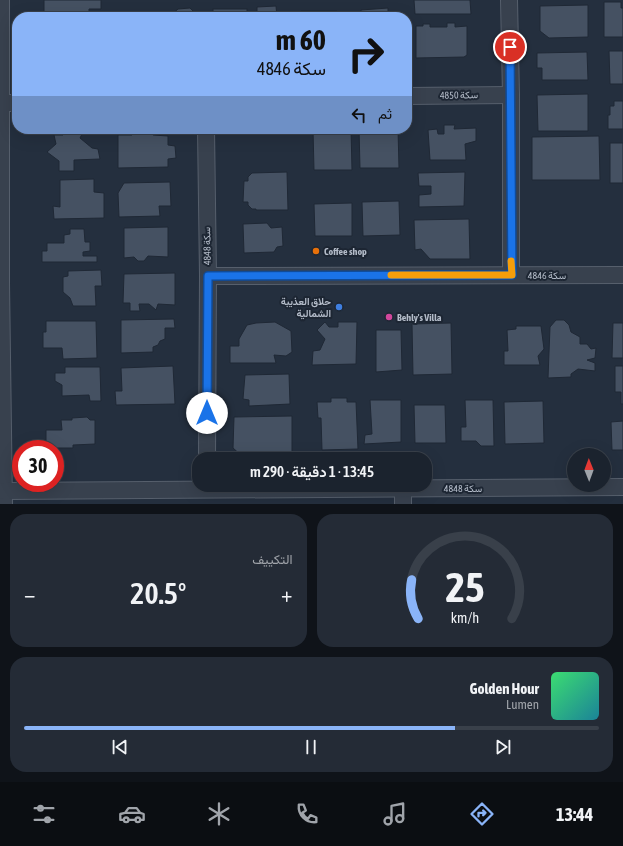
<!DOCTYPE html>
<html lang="ar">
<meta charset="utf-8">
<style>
body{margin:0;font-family:"Asap Condensed",Vazirmatn,sans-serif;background:#242b36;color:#f1f3f6;direction:rtl;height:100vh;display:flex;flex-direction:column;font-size:15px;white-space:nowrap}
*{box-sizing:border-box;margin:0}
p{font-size:13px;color:#a0a4aa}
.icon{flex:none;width:22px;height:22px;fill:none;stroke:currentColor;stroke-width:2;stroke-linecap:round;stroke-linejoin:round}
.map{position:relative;height:504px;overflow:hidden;direction:ltr}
.details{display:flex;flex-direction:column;gap:10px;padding:10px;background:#0f1319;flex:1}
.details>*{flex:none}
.top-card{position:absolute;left:12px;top:12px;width:400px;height:122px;border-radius:16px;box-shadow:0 4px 16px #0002,0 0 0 1px #39404a;direction:rtl;background:#8ab4f8;color:#111;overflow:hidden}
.needle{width:26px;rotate:359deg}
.tools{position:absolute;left:567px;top:448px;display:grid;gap:8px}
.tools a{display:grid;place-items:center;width:44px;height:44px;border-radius:50%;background:#1b232e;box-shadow:0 4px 16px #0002,0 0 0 1px #39404a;font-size:20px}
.speed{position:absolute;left:12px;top:440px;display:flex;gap:8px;font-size:20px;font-weight:700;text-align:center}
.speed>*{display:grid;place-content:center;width:52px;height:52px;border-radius:50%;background:#1b232e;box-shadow:0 4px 16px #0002,0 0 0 1px #39404a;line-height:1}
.speed .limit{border:6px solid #d22;background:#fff;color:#111}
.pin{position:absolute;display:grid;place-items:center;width:34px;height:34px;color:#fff;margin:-17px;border:2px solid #fff;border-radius:50%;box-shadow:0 1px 4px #0007}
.me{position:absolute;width:44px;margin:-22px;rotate:0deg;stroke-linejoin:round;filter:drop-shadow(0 0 3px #0008)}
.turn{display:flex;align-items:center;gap:14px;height:84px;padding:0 20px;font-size:18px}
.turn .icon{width:52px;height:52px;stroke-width:2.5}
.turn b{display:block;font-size:28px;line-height:34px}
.then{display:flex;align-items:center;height:38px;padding:0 20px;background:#0003;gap:8px;font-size:15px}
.big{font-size:30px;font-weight:600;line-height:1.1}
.details .card{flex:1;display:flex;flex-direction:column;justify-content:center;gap:6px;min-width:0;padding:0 14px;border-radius:16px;background:#242b36}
.details .dial{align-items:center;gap:0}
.dial svg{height:104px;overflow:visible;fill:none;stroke:#39404a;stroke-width:7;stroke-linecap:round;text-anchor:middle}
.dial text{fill:#f1f3f6;stroke:none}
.song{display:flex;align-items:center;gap:12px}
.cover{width:48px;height:48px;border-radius:6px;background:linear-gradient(135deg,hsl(140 70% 55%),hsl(190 70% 35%))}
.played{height:4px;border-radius:2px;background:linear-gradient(90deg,#8ab4f8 75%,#39404a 75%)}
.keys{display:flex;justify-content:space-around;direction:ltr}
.heat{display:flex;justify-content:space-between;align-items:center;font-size:22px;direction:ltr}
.details .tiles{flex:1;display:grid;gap:10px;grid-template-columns:1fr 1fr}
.card:last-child{grid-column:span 2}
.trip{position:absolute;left:192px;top:452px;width:240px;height:40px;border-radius:16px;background:#1b232e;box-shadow:0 4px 16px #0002,0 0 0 1px #39404a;font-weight:600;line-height:40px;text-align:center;direction:rtl}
.dock{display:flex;height:64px;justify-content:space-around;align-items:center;background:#0b0e12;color:#a0a4aa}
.dock .icon{width:28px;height:28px}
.dock .on{color:#8ab4f8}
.dock b{font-size:18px;color:#f1f3f6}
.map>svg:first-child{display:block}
</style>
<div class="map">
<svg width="623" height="504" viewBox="0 0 623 504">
<rect width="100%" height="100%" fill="#242f3e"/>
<g fill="#455162" stroke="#1f2835">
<polygon points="44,0 101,0 101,9 89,9 89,14 44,16"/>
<polygon points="414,0 470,0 471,14 415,14"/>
<polygon points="604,2 621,2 621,8 623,8 623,37 604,37"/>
<polygon points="588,5 588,37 549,38 540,31 540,6"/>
<polygon points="276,6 277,17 257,17 257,7"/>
<polygon points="190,8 199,17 169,17 178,9"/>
<polygon points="388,8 388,17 361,17 361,10"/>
<rect x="213" y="9" width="34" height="8"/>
<polygon points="301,11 337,11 337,17 302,17"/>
<polygon points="447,23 455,23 455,27 467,26 467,55 464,57 416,58 416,26 423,26 423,24 430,24 430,27 447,27"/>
<polygon points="609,51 623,51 623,84 610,84"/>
<polygon points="587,52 588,80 542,80 542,68 537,68 537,53"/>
<polygon points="588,94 588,131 538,131 537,95"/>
<polygon points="614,101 623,101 623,129 608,129 608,115 610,115 610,106 614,106"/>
<polygon points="444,125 455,125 454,129 476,128 476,141 465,144 466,160 430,160 428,130 437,129 438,134 444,134"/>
<polygon points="65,129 84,129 83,132 80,138 92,148 98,149 100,159 74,160 74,171 59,171 59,161 47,152 56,144 54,135 63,135"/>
<polygon points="351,129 352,170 314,170 313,130"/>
<polygon points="359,129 398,129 399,168 360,168"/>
<polygon points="133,131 151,131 153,135 168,136 168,145 175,146 176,158 168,159 168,167 118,168 118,135 132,135"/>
<polygon points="599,136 600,180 532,180 532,137"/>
<rect x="610" y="143" width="13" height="40"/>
<polygon points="287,172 288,210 256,210 256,209 252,209 248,205 248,202 243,202 244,181 248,181 248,177 252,173"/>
<polygon points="465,172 464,206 419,207 419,195 431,194 431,186 419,186 418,173"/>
<polygon points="94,179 94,192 104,193 104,218 54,219 53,206 60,207 60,180"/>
<polygon points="170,182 171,206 159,206 160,216 119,217 118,193 124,183"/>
<polygon points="399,201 400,235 363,236 362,202"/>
<polygon points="352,203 352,236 315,236 314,204"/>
<polygon points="469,219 470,259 430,259 421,249 415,250 414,220"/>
<polygon points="267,223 271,228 282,227 283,246 277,247 274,252 244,253 243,224"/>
<polygon points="168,227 168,257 148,256 144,261 138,261 134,257 124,258 124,228"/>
<polygon points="70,229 84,229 85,242 90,242 90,251 83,252 83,256 97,256 97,262 42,262 42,251 47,251 47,243 64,243 64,235 70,234"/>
<polygon points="101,270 102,286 95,286 96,306 73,306 70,298 63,292 63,277 68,276 68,271"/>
<polygon points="175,273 175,305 158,304 156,310 149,304 139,304 140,311 130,311 130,303 123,303 124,274"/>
<polygon points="174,319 175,328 165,328 165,339 160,341 158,345 153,347 153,352 121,353 121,320"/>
<polygon points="556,320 564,320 569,325 571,332 580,337 580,344 587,344 591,349 596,348 595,358 587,360 595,363 595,371 578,369 571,374 571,377 548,378 550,327"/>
<polygon points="46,321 96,321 97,358 63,359 62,348 43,348 43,332 46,332"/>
<polygon points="275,322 291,331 292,352 286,356 274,355 276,363 230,363 230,346 239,346 239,339 247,325 256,323"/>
<polygon points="325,322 329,327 338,327 338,322 357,322 356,364 312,365 313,351 320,350 325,339 317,330"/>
<polygon points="451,323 452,374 413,375 412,324"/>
<polygon points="613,323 623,323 623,358 612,358"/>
<polygon points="516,326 541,326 544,349 538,356 540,365 504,365 504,351 508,351 507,330 516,329"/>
<polygon points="376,330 401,330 402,370 376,372"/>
<polygon points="173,366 175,404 116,405 115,391 122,391 121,368"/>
<polygon points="615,366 623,366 623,404 621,404 621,392 615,392"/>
<polygon points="65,367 100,367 101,401 90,401 89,395 62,396 62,385 55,381 55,373 65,373"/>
<polygon points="289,374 290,404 249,406 249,400 243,399 245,375"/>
<polygon points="331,398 347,398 347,402 356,402 358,449 322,450 321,418 318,418 317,402 331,402"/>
<polygon points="370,400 401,400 401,442 364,444 365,435 372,434"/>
<polygon points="465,400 493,400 494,446 481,446 476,441 461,441 461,427 466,427"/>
<polygon points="543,401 544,443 505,444 504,402"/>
<polygon points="414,405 445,405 446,443 415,443"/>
<polygon points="292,416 292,455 243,457 233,448 234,417"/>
<polygon points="87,417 90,420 95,420 95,444 73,445 73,448 46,448 46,430 62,430 61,420 72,420 72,418"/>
<polygon points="623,421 623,450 612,450 611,422"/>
</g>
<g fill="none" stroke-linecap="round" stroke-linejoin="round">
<defs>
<g id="street">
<polyline points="1,0 1,283 4,504"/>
<polyline points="509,0 511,95 511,275"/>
<polyline points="407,96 511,95"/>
<polyline points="1,103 17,103"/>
<polyline points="206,129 208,276 207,459"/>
<polyline points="208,276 623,275"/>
<polyline points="403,489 403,504"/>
<polyline points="4,491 623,487"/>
</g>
</defs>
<use href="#street" stroke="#565f6c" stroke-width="18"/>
<use href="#street" stroke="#38414e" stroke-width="16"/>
</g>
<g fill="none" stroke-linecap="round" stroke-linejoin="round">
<defs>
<polyline id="route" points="207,413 208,276 512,275 510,47"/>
</defs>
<use href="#route" stroke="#114b97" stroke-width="10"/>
<use href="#route" stroke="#1a73e8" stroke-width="7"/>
<polyline stroke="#f59e0b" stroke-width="7" points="391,275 512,275 511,261"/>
</g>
<circle fill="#e8710a" stroke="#1d2633" stroke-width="1.5" cx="316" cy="251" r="4"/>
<circle fill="#3f7fe0" stroke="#1d2633" stroke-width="1.5" cx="339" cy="307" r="4"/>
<circle fill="#d1479c" stroke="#1d2633" stroke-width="1.5" cx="389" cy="317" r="4"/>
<g text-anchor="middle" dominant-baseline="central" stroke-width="4" stroke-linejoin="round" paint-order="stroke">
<g font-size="10" fill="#b4bcc9" stroke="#1d2633">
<text transform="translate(459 95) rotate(-1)">سكة 4850</text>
<text transform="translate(207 246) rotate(-91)">سكة 4848</text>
<text x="547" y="275">سكة 4846</text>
<text x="463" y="488">سكة 4848</text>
</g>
<g font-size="10" font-weight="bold" fill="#b4bcc9" stroke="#1d2633" text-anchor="start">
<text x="324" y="251">Coffee shop</text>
<text x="331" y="301" text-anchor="end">حلاق العذيبة<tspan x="331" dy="12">الشمالية</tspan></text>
<text x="397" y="317">Behly's Villa</text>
</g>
</g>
</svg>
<div class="tools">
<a><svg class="needle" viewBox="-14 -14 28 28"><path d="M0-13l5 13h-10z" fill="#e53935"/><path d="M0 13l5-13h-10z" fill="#a0a4aa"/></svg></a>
</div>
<div class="speed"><div class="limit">30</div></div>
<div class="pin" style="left:510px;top:47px;background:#d93025"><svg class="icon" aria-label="arrive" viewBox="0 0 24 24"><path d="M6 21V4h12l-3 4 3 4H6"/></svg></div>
<svg class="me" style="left:207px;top:413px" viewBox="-20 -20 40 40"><circle r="19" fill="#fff"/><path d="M0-13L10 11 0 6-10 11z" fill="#1a73e8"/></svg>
<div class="trip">13:45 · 1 دقيقة · 290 m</div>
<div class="top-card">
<div class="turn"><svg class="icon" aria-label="right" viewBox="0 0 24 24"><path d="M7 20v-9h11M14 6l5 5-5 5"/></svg><div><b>60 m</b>سكة 4846</div></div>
<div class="then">ثم<svg class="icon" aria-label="left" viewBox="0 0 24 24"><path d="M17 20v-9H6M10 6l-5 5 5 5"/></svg></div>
</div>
</div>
<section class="details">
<div class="tiles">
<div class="card dial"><svg viewBox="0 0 100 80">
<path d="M14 69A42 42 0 1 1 86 69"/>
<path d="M14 69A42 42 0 0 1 9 39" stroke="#8ab4f8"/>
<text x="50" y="56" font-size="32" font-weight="700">25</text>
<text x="50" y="72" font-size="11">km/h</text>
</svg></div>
<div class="card"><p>التكييف</p>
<div class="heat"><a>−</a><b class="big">20.5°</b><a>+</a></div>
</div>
<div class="card">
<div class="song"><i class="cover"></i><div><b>Golden Hour</b><p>Lumen</p></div></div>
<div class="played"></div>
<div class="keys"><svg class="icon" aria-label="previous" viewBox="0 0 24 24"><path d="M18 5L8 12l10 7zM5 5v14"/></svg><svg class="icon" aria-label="pause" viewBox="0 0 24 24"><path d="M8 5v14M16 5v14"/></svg><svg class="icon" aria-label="next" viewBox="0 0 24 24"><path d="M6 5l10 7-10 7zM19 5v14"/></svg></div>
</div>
</div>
</section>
<nav class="dock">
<b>13:44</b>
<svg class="icon on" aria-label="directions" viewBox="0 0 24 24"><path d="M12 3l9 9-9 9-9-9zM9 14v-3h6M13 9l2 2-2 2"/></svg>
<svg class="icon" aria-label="music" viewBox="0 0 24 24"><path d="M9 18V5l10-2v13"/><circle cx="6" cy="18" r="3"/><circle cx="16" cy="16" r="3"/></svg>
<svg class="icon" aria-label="phone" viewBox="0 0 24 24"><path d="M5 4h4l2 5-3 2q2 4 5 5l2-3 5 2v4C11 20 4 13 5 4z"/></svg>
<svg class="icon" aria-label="climate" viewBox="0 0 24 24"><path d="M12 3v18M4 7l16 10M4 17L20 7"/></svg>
<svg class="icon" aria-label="car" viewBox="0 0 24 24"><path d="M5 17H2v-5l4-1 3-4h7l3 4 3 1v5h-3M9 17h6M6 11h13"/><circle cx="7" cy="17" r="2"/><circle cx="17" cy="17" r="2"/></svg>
<svg class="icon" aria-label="filters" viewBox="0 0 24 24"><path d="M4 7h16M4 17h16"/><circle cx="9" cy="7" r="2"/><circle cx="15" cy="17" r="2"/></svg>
</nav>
